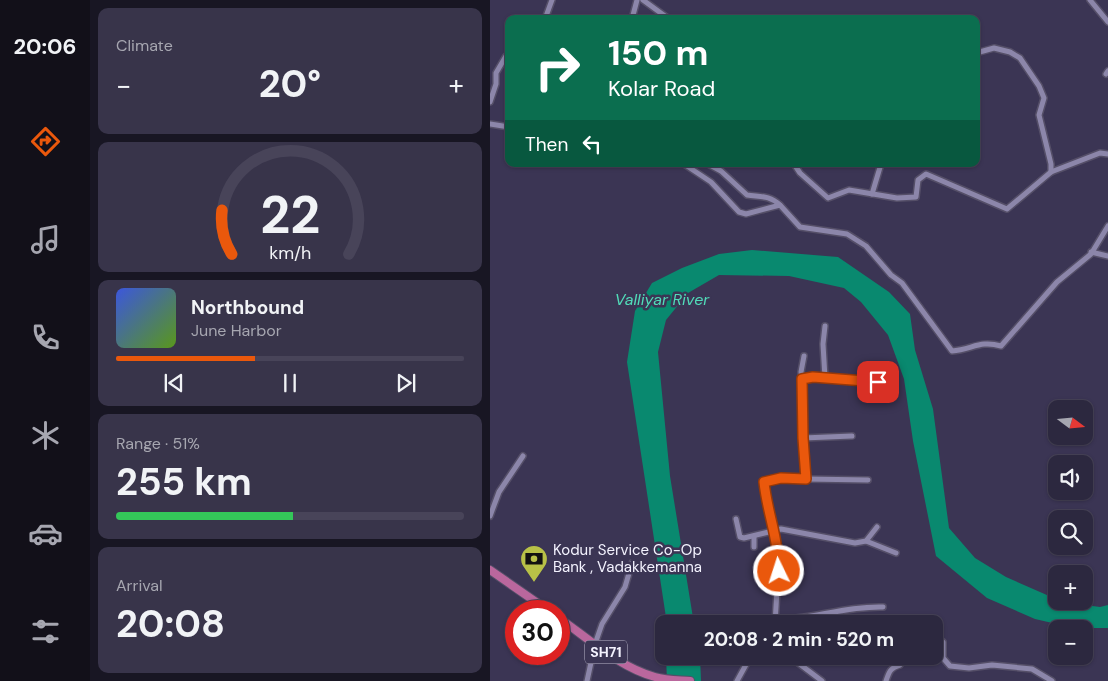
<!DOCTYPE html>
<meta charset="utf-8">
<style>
body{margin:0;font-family:"DM Sans",sans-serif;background:#38344a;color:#f1f3f6;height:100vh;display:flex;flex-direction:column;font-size:19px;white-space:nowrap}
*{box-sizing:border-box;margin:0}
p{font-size:16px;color:#a6a6b0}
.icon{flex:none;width:28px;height:28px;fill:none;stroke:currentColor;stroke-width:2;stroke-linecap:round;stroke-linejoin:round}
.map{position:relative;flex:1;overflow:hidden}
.drawer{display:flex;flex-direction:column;gap:8px;padding:8px;background:#181623;width:400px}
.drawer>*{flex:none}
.guide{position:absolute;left:15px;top:15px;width:475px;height:152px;border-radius:10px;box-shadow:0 1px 4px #0004,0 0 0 1px #484459;background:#0b6e4f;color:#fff;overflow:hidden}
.needle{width:32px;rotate:106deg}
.controls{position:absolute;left:558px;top:400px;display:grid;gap:10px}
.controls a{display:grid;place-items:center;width:45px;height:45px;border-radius:10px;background:#2c283f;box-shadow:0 1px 4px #0004,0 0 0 1px #484459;font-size:25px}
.speed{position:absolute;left:15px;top:600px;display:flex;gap:10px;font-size:25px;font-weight:700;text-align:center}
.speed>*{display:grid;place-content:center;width:65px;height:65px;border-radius:50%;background:#2c283f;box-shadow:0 1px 4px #0004,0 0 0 1px #484459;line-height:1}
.speed .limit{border:8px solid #d22;background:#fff;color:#111}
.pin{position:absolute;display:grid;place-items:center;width:42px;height:42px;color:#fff;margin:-21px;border-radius:10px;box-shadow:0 2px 8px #0006}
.me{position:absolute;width:55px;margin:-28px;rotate:356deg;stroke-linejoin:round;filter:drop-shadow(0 0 4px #0008)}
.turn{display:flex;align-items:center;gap:18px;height:105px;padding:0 20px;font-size:22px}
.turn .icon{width:65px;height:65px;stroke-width:2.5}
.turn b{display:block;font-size:35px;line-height:42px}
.then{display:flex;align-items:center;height:48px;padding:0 20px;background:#0003;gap:10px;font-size:19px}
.big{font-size:38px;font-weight:700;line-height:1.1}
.drawer .card{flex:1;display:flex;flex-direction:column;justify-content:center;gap:8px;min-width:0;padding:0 18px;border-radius:10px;background:#38344a}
.drawer .dial{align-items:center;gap:0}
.dial svg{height:130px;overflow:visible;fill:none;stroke:#484459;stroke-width:7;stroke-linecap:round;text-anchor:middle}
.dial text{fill:#f1f3f6;stroke:none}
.song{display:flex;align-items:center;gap:15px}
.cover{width:60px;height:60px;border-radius:8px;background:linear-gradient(135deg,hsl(230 70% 55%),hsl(90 70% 35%))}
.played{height:5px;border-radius:2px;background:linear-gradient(90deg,#ea580c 40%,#484459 40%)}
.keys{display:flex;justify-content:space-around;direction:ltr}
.heat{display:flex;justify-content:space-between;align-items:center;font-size:28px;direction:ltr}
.charge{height:8px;border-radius:4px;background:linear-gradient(90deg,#34c759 51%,#484459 0)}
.trip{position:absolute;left:165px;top:615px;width:288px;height:50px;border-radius:10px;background:#2c283f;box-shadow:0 1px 4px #0004,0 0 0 1px #484459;font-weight:700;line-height:50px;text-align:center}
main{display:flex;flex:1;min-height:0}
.tabs{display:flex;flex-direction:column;width:90px;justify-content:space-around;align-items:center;background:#121019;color:#a6a6b0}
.tabs .icon{width:35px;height:35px}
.tabs .on{color:#ea580c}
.tabs b{font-size:22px;color:#f1f3f6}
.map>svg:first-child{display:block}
</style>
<main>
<nav class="tabs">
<b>20:06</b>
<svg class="icon on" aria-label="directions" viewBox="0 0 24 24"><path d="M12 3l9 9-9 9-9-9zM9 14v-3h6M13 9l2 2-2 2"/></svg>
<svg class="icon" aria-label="music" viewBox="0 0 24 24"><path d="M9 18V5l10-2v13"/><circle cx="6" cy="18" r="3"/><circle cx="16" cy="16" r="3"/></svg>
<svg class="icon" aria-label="phone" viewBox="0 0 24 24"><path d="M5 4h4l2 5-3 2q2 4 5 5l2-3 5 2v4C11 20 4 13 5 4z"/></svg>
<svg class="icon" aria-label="climate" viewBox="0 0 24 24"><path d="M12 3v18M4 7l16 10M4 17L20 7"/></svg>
<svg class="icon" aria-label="car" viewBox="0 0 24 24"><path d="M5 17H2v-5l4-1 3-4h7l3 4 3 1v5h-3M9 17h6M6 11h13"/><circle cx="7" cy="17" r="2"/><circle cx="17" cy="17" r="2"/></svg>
<svg class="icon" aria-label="filters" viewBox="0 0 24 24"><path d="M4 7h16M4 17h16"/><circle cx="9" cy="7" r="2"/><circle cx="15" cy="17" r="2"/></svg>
</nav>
<section class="drawer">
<div class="card"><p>Climate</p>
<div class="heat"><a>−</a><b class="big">20°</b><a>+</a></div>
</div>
<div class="card dial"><svg viewBox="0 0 100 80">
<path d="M14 69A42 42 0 1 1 86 69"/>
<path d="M14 69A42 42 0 0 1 8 42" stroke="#ea580c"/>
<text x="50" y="56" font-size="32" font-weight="700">22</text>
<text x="50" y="72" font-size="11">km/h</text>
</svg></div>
<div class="card">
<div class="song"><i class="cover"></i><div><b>Northbound</b><p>June Harbor</p></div></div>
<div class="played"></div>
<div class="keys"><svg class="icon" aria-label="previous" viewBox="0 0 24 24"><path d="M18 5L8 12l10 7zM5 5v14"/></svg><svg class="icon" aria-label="pause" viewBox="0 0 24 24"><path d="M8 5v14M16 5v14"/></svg><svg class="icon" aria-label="next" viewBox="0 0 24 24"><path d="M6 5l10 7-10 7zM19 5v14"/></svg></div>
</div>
<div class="card"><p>Range · 51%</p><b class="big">255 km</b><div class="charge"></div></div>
<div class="card"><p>Arrival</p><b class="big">20:08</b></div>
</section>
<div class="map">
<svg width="618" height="681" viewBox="0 0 618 681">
<rect width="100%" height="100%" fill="#3b3554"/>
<g fill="#09896f">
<polygon points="262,250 348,257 399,292 420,314 425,350 443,409 459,528 485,558 516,577 566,599 566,601 610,607 618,605 618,628 584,628 545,619 497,598 446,556 423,441 414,379 398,335 371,302 354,288 299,276 229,275 198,293 176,320 168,352 180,476 204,624 177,624 137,362 145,311 162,283 192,268 229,254"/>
<polygon points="176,656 210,656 211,681 177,681"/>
</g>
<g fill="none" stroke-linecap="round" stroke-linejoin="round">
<defs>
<g id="minor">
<polyline points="153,0 179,19"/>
<polyline points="600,0 618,22"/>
<polyline points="55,19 62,0"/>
<polyline points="142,19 147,0"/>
<polyline points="486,53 504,48 520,52 530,58 549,86 554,98 549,115 561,164 561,172"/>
<polyline points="616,74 618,71"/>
<polyline points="0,102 6,84 6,73 16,56 19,56"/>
<polyline points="0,124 19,127"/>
<path d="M 194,164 L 221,182 L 249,212 L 256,214 L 290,205 L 310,227 L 357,234 L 376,246 L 401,275 L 412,283 L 462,351 C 483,349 490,340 511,346 L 567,282 L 601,254 L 618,226"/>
<path d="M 218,164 L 231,171 L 257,195 C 271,197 279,195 290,205"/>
<polyline points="304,164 310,173 338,198 359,190 407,198 426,197 428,180 436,174 517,209 561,172 610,153 618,154"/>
<polyline points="382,194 391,164"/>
<polyline points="601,252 618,256"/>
<polyline points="335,378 333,344 335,326"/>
<polyline points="312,379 311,372 314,356"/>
<polyline points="313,438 362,436"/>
<polyline points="316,479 378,480"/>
<polyline points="0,516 9,492 33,456"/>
<polyline points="246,519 250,537 254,538 291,529 365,543 376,541 387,527"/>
<polyline points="376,541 406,553"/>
<polyline points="264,547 264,536"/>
<path d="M 285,620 C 322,619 356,606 393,607"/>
<polyline points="285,624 289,556 274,482 291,478 316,479 313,438 312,379 323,377 389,382"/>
<polyline points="444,634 453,642 453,658 460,666 479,668 502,665 542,669 562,681"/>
<polyline points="299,656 332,681"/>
<polyline points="97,681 105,644 112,624 135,587 142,563"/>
<polyline points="247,681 258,661"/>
<path d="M 396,681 C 399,672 400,668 410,665 L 414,656"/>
</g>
<g id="primary">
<polyline points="0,570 59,611"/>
<path d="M 69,618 C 99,639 129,667 165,677 C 176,680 188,680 200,681"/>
</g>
</defs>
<use href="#minor" stroke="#554f68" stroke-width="8"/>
<use href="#primary" stroke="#554f68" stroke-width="10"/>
<use href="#minor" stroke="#8c86aa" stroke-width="5"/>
<use href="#primary" stroke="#ba679d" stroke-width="8"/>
</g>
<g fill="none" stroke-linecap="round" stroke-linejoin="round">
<defs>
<path id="route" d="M 289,571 C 289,540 277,512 274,482 L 291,478 L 316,479 L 313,438 L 312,379 L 323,377 L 388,382"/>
</defs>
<use href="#route" stroke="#983908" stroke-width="12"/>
<use href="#route" stroke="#ea580c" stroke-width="9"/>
</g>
<defs>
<symbol id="bank-pin" viewBox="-11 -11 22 30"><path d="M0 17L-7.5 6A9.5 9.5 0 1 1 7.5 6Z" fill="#b8c147" stroke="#3b3554"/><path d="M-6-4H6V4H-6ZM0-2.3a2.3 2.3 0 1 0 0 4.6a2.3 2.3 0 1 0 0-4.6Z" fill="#111"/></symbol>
</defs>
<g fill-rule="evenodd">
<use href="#bank-pin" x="28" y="543" width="32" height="43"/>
</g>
<g text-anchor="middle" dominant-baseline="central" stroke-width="5" stroke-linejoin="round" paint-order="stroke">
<rect fill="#3b3554" stroke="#bcb9cb" stroke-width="1" x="95" y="640.5" width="42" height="23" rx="4"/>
<g font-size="14" font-weight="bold" fill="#f3f2fe">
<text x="116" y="652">SH71</text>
</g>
<g font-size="15" fill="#f3f2fe" stroke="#3b3554" text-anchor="start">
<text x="63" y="550">Kodur Service Co-Op<tspan x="63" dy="17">Bank , Vadakkemanna</tspan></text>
</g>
<g font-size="16" font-style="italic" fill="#51dcb9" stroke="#3b3554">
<text x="172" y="299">Valliyar River</text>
</g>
</g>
</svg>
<div class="controls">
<a><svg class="needle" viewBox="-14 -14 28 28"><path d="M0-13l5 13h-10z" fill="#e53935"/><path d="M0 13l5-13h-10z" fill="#a6a6b0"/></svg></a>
<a><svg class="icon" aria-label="sound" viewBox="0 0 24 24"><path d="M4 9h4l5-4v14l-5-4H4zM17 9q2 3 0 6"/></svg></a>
<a><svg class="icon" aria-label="search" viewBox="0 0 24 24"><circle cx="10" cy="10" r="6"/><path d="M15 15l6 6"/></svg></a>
<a>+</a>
<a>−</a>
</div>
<div class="speed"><div class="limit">30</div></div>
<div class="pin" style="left:388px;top:382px;background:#d93025"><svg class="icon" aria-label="arrive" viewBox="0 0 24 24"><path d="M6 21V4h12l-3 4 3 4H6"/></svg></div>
<svg class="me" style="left:289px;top:571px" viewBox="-20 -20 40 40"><circle r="17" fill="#ea580c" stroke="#fff" stroke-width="3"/><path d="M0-11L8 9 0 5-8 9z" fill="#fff"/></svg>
<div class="trip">20:08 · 2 min · 520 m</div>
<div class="guide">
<div class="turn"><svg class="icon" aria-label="right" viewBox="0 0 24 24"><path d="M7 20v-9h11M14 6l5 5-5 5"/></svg><div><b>150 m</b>Kolar Road</div></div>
<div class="then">Then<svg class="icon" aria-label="left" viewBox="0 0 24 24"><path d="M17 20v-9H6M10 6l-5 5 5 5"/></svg></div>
</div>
</div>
</main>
